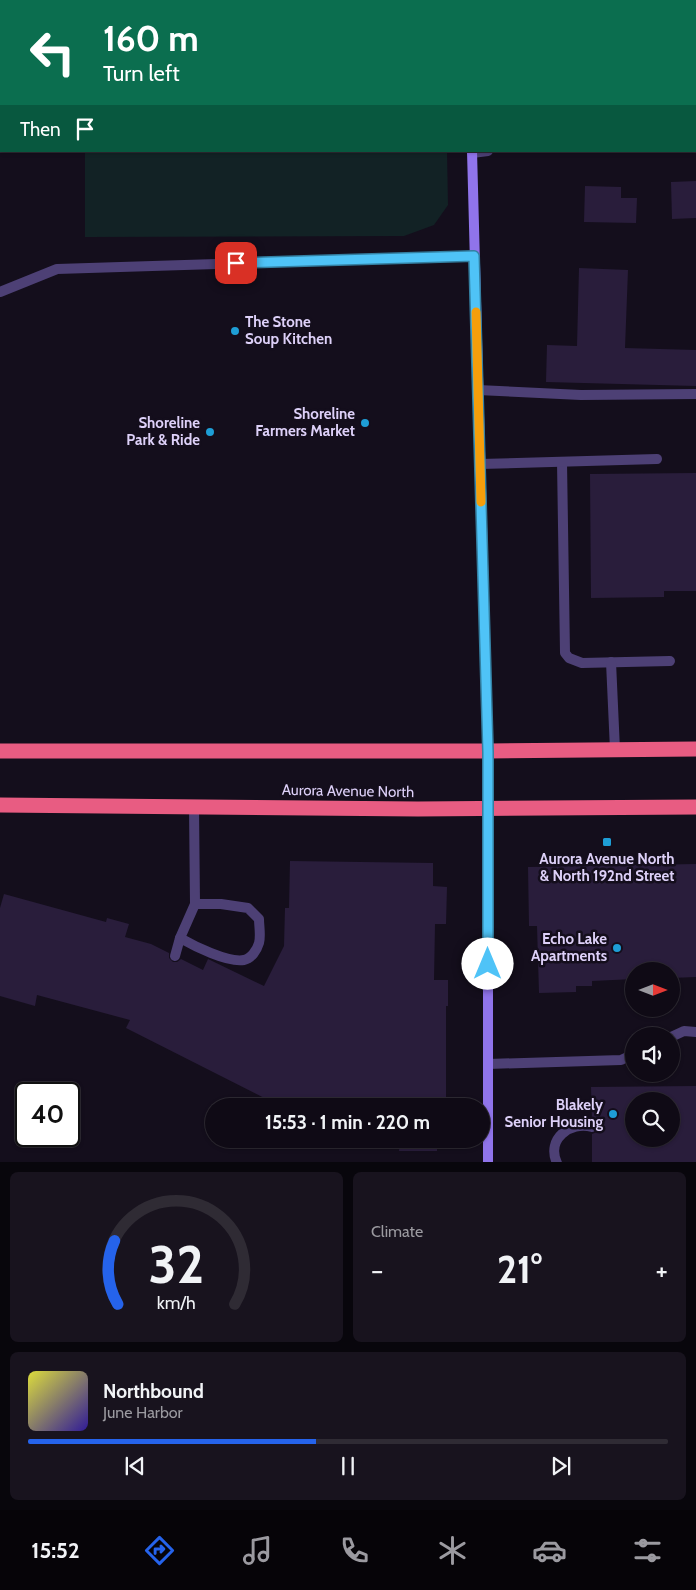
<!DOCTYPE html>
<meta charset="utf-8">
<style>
body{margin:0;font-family:Cabin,sans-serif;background:#18131e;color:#f1f3f6;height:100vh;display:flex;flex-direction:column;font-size:19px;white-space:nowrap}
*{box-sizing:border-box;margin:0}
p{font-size:16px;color:#9b9aa0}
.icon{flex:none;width:28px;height:28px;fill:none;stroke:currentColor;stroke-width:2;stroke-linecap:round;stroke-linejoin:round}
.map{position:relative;height:1162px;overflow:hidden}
.sheet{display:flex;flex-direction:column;gap:10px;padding:10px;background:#08060c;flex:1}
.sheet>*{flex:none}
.hud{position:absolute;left:0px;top:0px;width:696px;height:152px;box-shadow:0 1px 4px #0004,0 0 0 1px #2f2b34;background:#0b6e4f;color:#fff;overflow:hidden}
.needle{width:32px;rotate:90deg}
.fabs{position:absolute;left:625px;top:962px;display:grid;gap:10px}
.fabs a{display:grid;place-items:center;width:55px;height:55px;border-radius:50%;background:#0f0a15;box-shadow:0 1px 4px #0004,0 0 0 1px #2f2b34;font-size:25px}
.speed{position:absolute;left:15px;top:1082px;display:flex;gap:10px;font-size:25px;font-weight:700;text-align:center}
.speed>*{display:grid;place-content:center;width:65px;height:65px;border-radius:50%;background:#0f0a15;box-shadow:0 1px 4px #0004,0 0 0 1px #2f2b34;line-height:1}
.speed .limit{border:2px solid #111;border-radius:8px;background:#fff;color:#111}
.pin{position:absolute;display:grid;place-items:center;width:42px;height:42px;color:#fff;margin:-21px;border-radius:10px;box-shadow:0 2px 8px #0006}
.me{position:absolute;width:55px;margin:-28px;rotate:0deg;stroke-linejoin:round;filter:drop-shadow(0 0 4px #0008)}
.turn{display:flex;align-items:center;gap:18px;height:105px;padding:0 20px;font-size:22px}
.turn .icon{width:65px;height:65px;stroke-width:2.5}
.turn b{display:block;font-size:35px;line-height:42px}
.then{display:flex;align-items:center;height:48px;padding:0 20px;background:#0003;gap:10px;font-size:19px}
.big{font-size:38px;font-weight:700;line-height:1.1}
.sheet .card{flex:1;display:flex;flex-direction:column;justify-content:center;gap:8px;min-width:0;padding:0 18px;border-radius:8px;background:#18131e}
.sheet .dial{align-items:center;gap:0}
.dial svg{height:130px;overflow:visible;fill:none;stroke:#2f2b34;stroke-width:7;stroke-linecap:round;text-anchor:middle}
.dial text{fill:#f1f3f6;stroke:none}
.song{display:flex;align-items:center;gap:15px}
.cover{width:60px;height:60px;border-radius:8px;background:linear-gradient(135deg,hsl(60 70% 55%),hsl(250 70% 35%))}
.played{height:5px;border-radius:2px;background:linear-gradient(90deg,#2563eb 45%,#2f2b34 45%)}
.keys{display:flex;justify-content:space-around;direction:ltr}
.heat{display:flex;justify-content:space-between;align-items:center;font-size:28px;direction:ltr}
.sheet .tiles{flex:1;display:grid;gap:10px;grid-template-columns:1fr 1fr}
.card:last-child{grid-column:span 2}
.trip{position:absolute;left:205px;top:1098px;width:285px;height:50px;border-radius:25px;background:#0f0a15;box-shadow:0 1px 4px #0004,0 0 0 1px #2f2b34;font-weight:700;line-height:50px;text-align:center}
.menu{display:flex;height:80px;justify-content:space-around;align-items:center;background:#060408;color:#9b9aa0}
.menu .icon{width:35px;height:35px}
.menu .selected{color:#2563eb}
.menu b{font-size:22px;color:#f1f3f6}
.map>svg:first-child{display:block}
</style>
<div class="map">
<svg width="696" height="1163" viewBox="0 0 696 1163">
<rect width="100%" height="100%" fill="#140e1c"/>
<polygon fill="#122225" points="85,151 447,151 448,205 434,225 404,236 85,237"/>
<g fill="#291d3b" fill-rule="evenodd">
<polygon points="696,181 696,218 672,219 671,182"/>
<polygon points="585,186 621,187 621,198 637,198 636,223 584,222"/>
<polygon points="579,268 628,270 625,348 696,350 696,386 546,382 547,345 577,346"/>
<polygon points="696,473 696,591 664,591 664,597 591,598 590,474"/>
<polygon points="290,861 433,863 433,886 447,887 446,924 435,924 434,980 448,980 448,1006 446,1006 446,1106 280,1106 126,1028 130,1020 37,995 35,1006 0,996 0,908 4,894 106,922 107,918 129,924 125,937 151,944 169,953 169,958 173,962 177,962 181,959 203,970 208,959 264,986 284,946 285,908 289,908"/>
<polygon points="696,864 696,977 671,978 671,971 634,971 634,979 592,981 592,986 576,986 576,992 539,993 537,926 529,926 528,867"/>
<path d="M 696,1086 L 696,1163 L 592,1163 L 592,1134 L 597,1132 L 599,1127 L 597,1122 L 592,1120 L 591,1087 ZM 634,1101 L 671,1101 L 671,1139 L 634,1139 Z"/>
<polygon points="342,1139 437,1139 437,1151 399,1151 400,1143 348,1142"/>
</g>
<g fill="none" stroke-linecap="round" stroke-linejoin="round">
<g stroke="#4d4075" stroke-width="10">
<polyline points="0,292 57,269 474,256"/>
<polyline points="478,390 581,395 696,394"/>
<polyline points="562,462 565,653 569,658 582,663 670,661"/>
<polyline points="480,464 657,459"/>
<polyline points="611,662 615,750"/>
<path d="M 194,807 L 195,904 L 180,938 C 194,946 228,963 244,960 C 251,959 257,950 259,943 C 261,936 259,926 259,919 L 248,908 L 221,904 L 195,904"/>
<polyline points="175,956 180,938"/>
<polyline points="671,1037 684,1031 696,1032"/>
<polyline points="488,1064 621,1060 634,1054"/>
<path d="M 557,1163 C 546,1139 570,1121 592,1127"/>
</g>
<g stroke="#4d4075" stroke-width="10">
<polyline points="42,0 43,1"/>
<polyline points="695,134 696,134"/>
<polyline points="472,153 488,151"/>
</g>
<g stroke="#9074eb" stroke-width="10">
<polyline points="467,0 467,1"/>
<polyline points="472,151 488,751 488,1163"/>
</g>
<g stroke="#e85c82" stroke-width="15">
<polyline points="0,751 488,751 696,749"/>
<polyline points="0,805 418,809 696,807"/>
</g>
</g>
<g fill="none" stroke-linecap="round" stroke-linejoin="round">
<defs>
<polyline id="route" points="236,263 474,256 488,752 488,964"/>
</defs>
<use href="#route" stroke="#337fa1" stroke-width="12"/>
<use href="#route" stroke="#4fc3f7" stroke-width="9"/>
<polyline stroke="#f59e0b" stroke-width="9" points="476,312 481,502"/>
</g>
<g fill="#1e9ed6" stroke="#140e1c" stroke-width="2">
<circle cx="235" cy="331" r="5"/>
<circle cx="365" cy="423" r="5"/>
<circle cx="210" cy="432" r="5"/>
<rect x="602" y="837" width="10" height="10" rx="2.5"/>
<circle cx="617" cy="948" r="5"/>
<circle cx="613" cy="1114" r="5"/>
</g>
<g text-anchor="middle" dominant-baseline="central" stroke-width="5" stroke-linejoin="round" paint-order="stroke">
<g font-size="15" font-weight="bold" fill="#ddd0f8" stroke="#140e1c" text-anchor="end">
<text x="245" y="322" text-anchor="start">The Stone<tspan x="245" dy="17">Soup Kitchen</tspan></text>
<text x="355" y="414">Shoreline<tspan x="355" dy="17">Farmers Market</tspan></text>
<text x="200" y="423">Shoreline<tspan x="200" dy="17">Park &amp; Ride</tspan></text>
<text x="607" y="859" text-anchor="middle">Aurora Avenue North<tspan x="607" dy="17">&amp; North 192nd Street</tspan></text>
<text x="607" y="939">Echo Lake<tspan x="607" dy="17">Apartments</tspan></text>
<text x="603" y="1105">Blakely<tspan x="603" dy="17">Senior Housing</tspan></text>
</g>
<g font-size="15" fill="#ddd0f8" stroke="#140e1c">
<text transform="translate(348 791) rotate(1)">Aurora Avenue North</text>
</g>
</g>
</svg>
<div class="fabs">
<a><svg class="needle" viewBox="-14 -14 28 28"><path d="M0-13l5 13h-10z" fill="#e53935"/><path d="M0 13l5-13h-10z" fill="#9b9aa0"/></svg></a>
<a><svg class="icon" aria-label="sound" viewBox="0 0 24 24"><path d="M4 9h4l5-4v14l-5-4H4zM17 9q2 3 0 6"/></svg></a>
<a><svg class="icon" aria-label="search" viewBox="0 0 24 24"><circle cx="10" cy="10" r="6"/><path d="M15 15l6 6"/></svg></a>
</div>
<div class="speed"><div class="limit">40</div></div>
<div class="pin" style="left:236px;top:263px;background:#d93025"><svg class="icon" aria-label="arrive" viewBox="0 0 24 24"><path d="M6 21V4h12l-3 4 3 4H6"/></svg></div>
<svg class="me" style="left:488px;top:964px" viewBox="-20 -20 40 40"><circle r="19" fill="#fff"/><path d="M0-13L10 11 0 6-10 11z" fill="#4fc3f7"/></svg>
<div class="trip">15:53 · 1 min · 220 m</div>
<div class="hud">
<div class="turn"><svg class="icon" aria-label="left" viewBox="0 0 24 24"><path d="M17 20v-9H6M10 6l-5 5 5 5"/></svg><div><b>160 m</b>Turn left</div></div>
<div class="then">Then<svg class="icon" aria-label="arrive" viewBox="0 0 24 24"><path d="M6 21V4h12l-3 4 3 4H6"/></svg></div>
</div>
</div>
<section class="sheet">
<div class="tiles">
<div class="card dial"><svg viewBox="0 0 100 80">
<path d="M14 69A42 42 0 1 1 86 69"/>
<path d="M14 69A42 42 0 0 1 12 30" stroke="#2563eb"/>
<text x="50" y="56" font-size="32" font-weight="700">32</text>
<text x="50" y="72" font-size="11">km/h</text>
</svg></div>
<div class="card"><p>Climate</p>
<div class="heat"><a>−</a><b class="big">21°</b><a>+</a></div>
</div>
<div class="card">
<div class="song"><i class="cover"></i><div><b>Northbound</b><p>June Harbor</p></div></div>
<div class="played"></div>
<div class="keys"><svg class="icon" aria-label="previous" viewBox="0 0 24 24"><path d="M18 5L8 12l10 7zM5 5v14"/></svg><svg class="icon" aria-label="pause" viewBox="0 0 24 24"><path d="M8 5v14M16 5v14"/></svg><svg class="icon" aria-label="next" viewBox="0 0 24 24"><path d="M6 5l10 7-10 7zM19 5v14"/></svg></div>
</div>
</div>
</section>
<nav class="menu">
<b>15:52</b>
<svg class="icon selected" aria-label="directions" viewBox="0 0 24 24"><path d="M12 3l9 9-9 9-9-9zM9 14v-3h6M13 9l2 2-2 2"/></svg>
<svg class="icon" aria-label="music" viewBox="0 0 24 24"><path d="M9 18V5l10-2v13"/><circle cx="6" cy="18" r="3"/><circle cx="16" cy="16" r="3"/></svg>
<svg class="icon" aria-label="phone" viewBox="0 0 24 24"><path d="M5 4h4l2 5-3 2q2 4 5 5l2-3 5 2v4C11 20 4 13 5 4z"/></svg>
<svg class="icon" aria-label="climate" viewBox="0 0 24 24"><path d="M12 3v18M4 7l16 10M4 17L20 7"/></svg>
<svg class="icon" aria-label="car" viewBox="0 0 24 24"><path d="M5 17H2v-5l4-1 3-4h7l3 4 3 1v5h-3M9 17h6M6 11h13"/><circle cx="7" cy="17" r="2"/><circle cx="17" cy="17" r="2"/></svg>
<svg class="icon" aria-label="filters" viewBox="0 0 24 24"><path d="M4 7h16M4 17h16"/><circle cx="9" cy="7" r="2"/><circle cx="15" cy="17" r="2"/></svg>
</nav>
